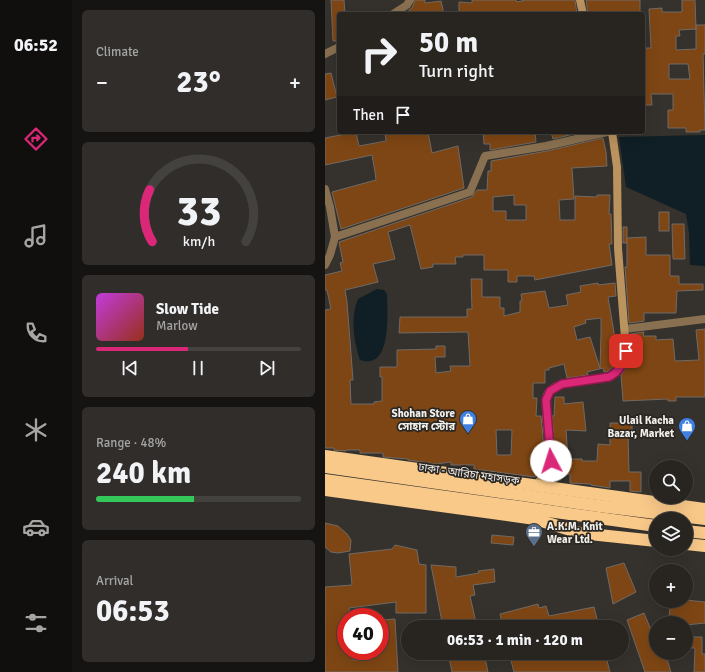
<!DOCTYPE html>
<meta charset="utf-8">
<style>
body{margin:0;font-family:Signika,"Noto Sans Bengali",sans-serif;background:#302d2a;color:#f1f3f6;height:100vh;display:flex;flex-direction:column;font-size:15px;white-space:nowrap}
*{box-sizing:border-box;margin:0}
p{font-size:13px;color:#a5a5a5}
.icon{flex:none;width:22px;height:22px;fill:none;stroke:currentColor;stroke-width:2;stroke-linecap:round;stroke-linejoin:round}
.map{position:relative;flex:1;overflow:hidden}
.drawer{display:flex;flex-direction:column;gap:10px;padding:10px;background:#161412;width:253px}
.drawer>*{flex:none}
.banner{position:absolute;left:12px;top:12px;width:308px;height:122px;border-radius:4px;box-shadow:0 4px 16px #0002,0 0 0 1px #44423f;background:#282521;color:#f1f3f6;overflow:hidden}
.fabs{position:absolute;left:324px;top:460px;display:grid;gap:8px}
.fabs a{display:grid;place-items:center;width:44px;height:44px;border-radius:50%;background:#282521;box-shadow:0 4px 16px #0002,0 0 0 1px #44423f;font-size:20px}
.speed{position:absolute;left:12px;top:608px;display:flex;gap:8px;font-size:20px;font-weight:700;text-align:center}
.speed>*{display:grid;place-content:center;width:52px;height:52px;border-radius:50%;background:#282521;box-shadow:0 4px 16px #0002,0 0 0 1px #44423f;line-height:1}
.speed .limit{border:6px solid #d22;background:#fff;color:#111}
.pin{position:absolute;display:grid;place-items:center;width:34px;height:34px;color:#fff;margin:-17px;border-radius:8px;box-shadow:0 2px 6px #0006}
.me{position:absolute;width:44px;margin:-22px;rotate:355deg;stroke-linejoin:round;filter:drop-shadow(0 0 3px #0008)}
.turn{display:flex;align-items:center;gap:14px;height:84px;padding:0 16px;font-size:18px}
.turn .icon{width:52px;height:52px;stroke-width:2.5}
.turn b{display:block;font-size:28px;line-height:34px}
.then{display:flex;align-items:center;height:38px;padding:0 16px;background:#0003;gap:8px;font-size:15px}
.big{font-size:30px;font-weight:800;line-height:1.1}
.drawer .card{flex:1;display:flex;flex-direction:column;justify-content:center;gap:6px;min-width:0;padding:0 14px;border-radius:6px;background:#302d2a}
.drawer .dial{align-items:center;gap:0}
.dial svg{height:104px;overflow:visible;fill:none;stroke:#44423f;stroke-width:7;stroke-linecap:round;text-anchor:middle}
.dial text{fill:#f1f3f6;stroke:none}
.song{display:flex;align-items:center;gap:12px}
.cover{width:48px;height:48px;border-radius:6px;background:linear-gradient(135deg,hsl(290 70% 55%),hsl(10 70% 35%))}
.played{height:4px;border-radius:2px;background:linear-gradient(90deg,#db2777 45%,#44423f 45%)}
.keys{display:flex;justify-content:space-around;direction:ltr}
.heat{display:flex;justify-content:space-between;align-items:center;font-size:22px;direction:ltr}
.charge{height:6px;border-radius:3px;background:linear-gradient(90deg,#34c759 48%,#44423f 0)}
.trip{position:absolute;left:76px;top:620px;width:228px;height:40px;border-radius:20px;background:#282521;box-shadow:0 4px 16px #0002,0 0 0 1px #44423f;font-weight:800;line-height:40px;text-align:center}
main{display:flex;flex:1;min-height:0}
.dock{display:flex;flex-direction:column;width:72px;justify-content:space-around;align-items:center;background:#100f0d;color:#a5a5a5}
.dock .icon{width:28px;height:28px}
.dock .current{color:#db2777}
.dock b{font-size:18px;color:#f1f3f6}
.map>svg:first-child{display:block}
</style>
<main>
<nav class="dock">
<b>06:52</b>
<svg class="icon current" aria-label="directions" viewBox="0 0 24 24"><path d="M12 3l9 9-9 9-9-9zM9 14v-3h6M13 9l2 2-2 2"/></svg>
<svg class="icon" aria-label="music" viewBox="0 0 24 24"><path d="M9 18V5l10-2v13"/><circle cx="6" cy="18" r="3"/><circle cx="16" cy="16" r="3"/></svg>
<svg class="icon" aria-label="phone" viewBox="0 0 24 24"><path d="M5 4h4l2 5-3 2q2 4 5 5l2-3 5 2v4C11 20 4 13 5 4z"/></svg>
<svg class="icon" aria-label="climate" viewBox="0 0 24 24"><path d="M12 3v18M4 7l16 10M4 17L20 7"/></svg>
<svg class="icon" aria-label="car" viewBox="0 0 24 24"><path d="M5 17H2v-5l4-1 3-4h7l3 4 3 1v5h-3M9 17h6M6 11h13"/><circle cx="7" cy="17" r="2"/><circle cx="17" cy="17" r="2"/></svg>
<svg class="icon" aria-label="filters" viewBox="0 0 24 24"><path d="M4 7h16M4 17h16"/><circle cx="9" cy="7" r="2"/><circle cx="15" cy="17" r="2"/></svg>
</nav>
<section class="drawer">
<div class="card"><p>Climate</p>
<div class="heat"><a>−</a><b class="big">23°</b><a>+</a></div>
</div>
<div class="card dial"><svg viewBox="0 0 100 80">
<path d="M14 69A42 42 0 1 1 86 69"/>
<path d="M14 69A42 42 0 0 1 12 29" stroke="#db2777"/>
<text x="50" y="56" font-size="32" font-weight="700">33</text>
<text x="50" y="72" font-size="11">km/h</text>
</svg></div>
<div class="card">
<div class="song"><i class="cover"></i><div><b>Slow Tide</b><p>Marlow</p></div></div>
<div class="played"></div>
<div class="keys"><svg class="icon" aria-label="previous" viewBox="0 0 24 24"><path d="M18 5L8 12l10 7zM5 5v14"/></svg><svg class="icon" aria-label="pause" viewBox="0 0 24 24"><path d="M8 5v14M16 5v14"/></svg><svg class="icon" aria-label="next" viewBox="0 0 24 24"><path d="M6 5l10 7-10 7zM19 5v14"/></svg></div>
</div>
<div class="card"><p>Range · 48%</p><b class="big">240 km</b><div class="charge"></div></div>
<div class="card"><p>Arrival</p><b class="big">06:53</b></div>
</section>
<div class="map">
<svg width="380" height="672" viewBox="0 0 380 672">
<rect width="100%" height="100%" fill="#35312c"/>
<g fill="#0f1f25">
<polygon points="380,135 380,266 365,265 364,233 361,214 301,187 294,137"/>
<path d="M 52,289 L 59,290 L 62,294 C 62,311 68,371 35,360 C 29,341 25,318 33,299 Z"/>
</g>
<g fill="#7e4614" stroke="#706a65" fill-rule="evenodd">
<polygon points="6,0 19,0 20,14 14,14 14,41 8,41"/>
<polygon points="90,0 100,0 100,3 116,1 119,14 84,14 84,10 87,8"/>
<polygon points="147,0 191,0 192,2 200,0 250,0 252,14 134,14 134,2 147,3"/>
<polygon points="261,0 315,0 315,14 263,14"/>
<path d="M 357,0 L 370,0 L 371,29 L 354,30 L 355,36 L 351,36 L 351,50 L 371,49 L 371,25 L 380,25 L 380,54 L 378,54 L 380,130 L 375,130 L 375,132 L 361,132 L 361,128 L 343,128 L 343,110 L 348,110 L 348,94 L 326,94 L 327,105 L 318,105 L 318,48 L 326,48 L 324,9 L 337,8 L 337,12 L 357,12 ZM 344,64 L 363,64 L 365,79 L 344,79 Z"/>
<polygon points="6,73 12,97 0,100 0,74"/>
<polygon points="31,132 34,146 61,141 60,132 103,132 107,153 133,146 139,188 16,229 7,192 51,180 50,172 47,155 0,165 0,138"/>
<polygon points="158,132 210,132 211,142 165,150 165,144 159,144"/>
<polygon points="226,132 257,132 228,139"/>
<path d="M 278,138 L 281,152 L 282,166 L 247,168 L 249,199 L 234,200 L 235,220 L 250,220 L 250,196 L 272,197 L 272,195 L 285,195 L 284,214 L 286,214 L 287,244 L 284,244 L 287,265 L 210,280 L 209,276 L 192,276 L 192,282 L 183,282 L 183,270 L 159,270 L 159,255 L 138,255 L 138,257 L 130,257 L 131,264 L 108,264 L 108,267 L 96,269 L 85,225 L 63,232 L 70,259 L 48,264 L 53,282 L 20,290 L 22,302 L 28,380 L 25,380 L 26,404 L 49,404 L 49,402 L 57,401 L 57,377 L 55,377 L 55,367 L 72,367 L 72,350 L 111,349 L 111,346 L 120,346 L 120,357 L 110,357 L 111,373 L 126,371 L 125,366 L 145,366 L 143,332 L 74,333 L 75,317 L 142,317 L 142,309 L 147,309 L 146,279 L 157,279 L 157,297 L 175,297 L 175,308 L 179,308 L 179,316 L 195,312 L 195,301 L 197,301 L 196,294 L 220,291 L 224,308 L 243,305 L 241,295 L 256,292 L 255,286 L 273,283 L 273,285 L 290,283 L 291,296 L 283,297 L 293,356 L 294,356 L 289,366 L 282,372 L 279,372 L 278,368 L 262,372 L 263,375 L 242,378 L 239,364 L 224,368 L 224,370 L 220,370 L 220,383 L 208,383 L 208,398 L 212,398 L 211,416 L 216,416 L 220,460 L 218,468 L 210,477 L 149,469 L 149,465 L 126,465 L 126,462 L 111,464 L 83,460 L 83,459 L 58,457 L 58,453 L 35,453 L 35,450 L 21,450 L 21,451 L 9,450 L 9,448 L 0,448 L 0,310 L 6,309 L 2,290 L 0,290 L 0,275 L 17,271 L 15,263 L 18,262 L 14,242 L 147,197 L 152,190 L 162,190 L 163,171 L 166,171 L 166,161 L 222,151 ZM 189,195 L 189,205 L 201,205 L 201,220 L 181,220 L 181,211 L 168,211 L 168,197 ZM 276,318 L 276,334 L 275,368 L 265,337 L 252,340 L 249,327 L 261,323 L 260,320 ZM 171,430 L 187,430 L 186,455 L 172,455 Z"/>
<rect x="334" y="212" width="10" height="19"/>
<polygon points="347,224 359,224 360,259 348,259"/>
<rect x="298" y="227" width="4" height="16"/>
<polygon points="321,237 321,255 345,255 345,276 354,276 354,284 378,284 378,290 352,291 351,313 319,313 319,321 304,323 300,267 302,267 302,238"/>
<polygon points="380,329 380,397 351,397 351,401 343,401 343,399 298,401 296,375 302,366 306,356 306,351 305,334 319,332 318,336 331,336 331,340 348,339 350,361 374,360 371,330"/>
<polygon points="230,397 239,397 239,404 258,402 261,431 241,430 243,459 257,459 257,461 272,461 273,444 285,445 285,423 307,423 307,434 303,434 304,472 316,472 316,492 305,491 305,481 285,481 285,488 266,485 266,484 245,483 245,474 227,475 231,461 227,416 229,416"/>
<polygon points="0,523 13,526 22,534 26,540 25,551 13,553 6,552 0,547"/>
<polygon points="167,535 189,537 188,545 166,543"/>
<polygon points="70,545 92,550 94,564 101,565 101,613 71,613 71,602 24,608 25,617 21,617 21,651 27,651 28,660 47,659 46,651 55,651 55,620 70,619 73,672 0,672 0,587 27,585 24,554 67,549"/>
<polygon points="299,563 311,592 288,604 281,568"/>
<polygon points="106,565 131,567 131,577 154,573 153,571 169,569 170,582 148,585 150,595 145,596 152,627 118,627"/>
<polygon points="361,600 380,602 380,623 361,625 361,623 343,623 346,602 361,601"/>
<polygon points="213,604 214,608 221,606 224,616 269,607 274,627 178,627 175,614"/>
<polygon points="319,613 331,642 331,653 340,653 346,672 320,672 302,620"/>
<polygon points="361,637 377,637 377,654 380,654 380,672 369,672 370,648 361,648"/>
<polygon points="123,653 159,653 163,672 127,672"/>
<polygon points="184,653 280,653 285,672 189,672"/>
</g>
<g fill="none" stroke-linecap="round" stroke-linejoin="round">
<g stroke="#897050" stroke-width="8">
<polyline points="68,14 82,5 85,0"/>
<polyline points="0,54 14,47"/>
<polyline points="0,189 5,207 10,237"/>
<polyline points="0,265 5,255 10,237 145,192 160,156 221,146 282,132"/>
<polyline points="300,329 380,319"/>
</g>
<g stroke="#ba935f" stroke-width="8">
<polyline points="255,0 258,14"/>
<path d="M 210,486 L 223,471 L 226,461 C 225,450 218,402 222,395 C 225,389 231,386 237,384 L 284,377 C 295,371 299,363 301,351 L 293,248 L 292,167 L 287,132"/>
</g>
<g stroke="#f9c989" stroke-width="12">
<polyline points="0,456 380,509"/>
<polyline points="0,467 274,506 380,519"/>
<polyline points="0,480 331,526"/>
<polyline points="0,490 210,519 255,533 331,541"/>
<polyline points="361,531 380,533"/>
<polyline points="361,544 380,546"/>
</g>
</g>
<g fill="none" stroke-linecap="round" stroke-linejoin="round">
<defs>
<path id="route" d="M 226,461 L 221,400 L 225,391 L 237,384 L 284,377 C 295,371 299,363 301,351"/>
</defs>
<use href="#route" stroke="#8e194d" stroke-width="10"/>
<use href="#route" stroke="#db2777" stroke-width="7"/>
</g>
<defs>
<symbol id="shop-pin" viewBox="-11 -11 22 30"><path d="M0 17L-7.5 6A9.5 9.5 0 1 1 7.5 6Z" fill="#3f7fe0" stroke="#2b2722"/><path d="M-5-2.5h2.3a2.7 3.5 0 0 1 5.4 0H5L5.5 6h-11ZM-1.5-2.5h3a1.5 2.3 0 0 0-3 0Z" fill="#fff"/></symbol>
<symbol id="office-pin" viewBox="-11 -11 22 30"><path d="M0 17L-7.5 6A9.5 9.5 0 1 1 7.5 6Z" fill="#5c6f8a" stroke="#2b2722"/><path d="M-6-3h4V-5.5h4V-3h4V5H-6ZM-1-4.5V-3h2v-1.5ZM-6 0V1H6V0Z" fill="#fff"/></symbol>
</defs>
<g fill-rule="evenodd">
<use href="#shop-pin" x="133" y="409" width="20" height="27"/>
<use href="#shop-pin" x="352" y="416" width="20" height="27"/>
<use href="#office-pin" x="199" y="522" width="20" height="27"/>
</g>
<g text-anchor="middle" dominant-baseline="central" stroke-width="3.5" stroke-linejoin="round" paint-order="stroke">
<g font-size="11" font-weight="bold" fill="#f1efec" stroke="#2b2722" text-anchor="end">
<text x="130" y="413">Shohan Store<tspan x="130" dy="13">সোহান স্টোর</tspan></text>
<text x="349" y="420">Ulail Kacha<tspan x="349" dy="13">Bazar, Market</tspan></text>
<text x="222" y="526" text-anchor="start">A.K.M. Knit<tspan x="222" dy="13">Wear Ltd.</tspan></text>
</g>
<g font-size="11" fill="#f1efec" stroke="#2b2722">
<text transform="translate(144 474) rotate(8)">ঢাকা - আরিচা মহাসড়ক</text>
</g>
</g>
</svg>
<div class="fabs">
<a><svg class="icon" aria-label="search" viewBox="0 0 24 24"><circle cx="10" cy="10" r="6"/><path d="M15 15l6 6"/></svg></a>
<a><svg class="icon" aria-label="layers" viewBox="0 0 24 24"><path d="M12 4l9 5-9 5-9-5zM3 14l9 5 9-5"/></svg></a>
<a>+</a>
<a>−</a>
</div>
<div class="speed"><div class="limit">40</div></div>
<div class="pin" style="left:301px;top:351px;background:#d93025"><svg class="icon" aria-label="arrive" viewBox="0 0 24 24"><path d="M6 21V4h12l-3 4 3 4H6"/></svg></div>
<svg class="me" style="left:226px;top:461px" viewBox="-20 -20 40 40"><circle r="19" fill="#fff"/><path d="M0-13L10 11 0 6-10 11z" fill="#db2777"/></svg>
<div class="trip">06:53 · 1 min · 120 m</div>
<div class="banner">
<div class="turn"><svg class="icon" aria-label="right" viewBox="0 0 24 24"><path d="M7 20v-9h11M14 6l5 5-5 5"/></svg><div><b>50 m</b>Turn right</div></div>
<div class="then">Then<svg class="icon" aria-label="arrive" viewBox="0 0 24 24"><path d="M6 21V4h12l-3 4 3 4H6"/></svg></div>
</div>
</div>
</main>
